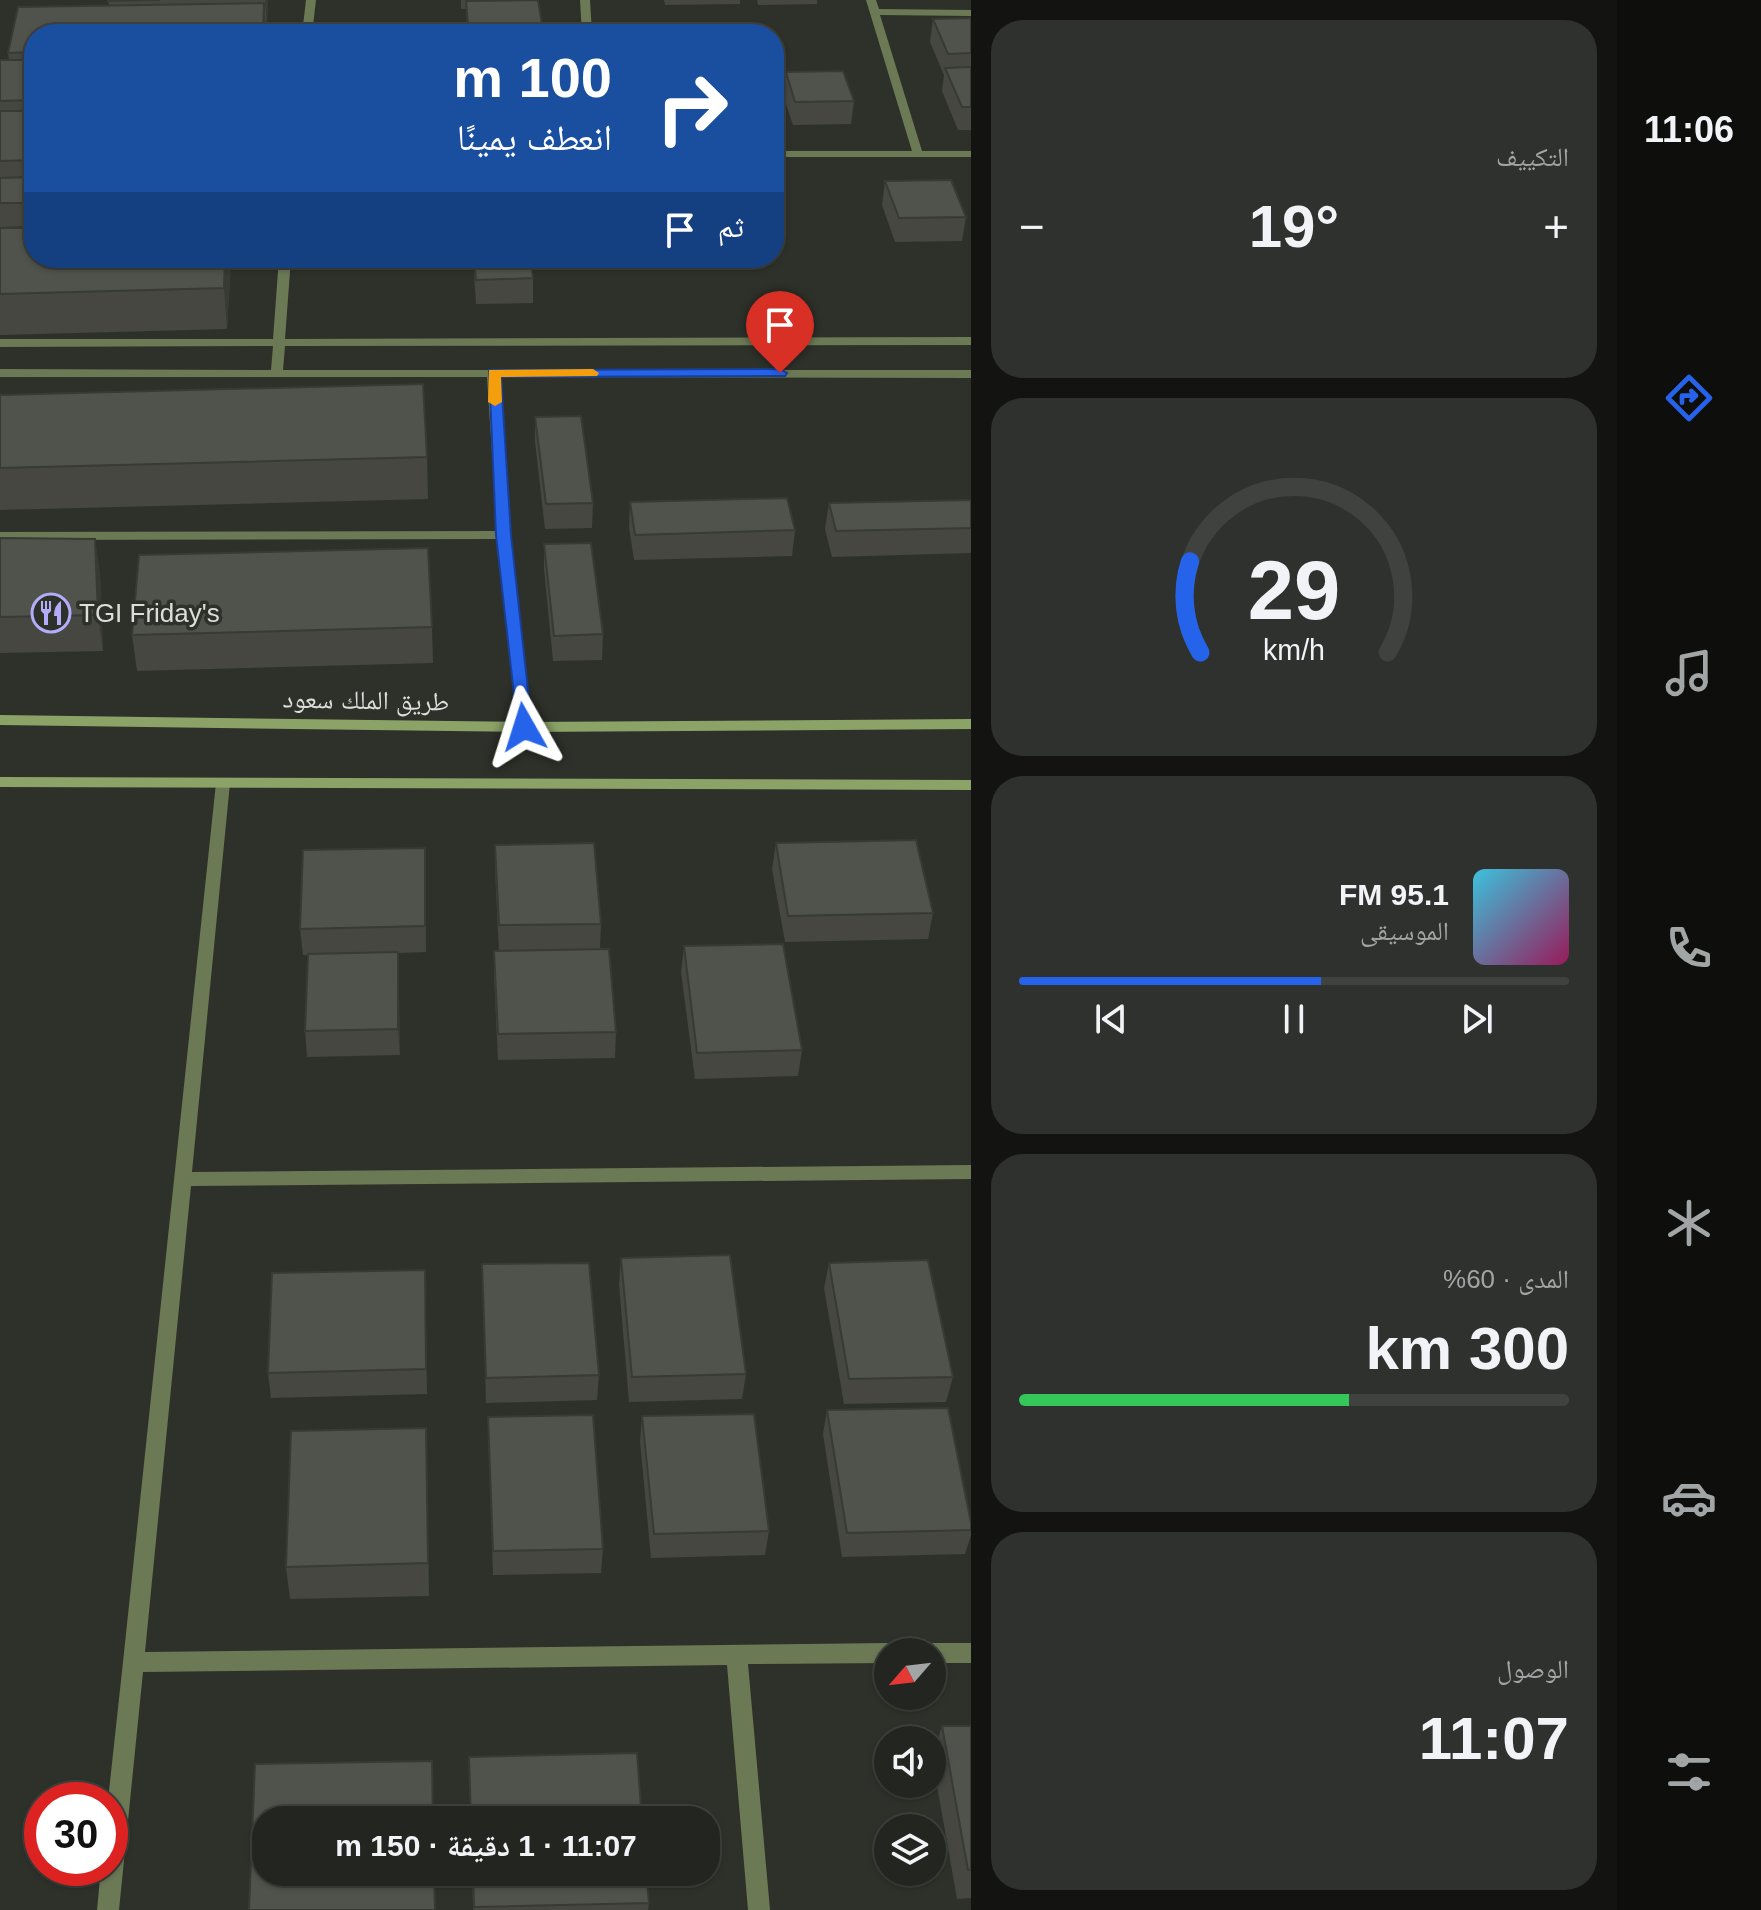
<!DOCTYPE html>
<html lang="ar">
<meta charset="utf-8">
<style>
body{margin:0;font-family:Arial,"Noto Naskh Arabic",sans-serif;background:#2e312d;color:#f1f3f6;direction:rtl;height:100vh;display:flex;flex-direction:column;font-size:30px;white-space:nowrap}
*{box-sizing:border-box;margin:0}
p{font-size:26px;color:#a2a5a5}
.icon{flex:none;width:44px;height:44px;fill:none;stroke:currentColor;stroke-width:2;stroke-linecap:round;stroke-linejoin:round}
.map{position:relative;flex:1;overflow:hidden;direction:ltr}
.side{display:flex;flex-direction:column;gap:20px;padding:20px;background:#131412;width:646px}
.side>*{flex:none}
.guide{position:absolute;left:24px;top:24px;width:760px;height:244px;border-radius:32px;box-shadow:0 2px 6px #0004,0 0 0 2px #3f423e;direction:rtl;background:#1a4fa0;color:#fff;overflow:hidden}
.needle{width:52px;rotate:242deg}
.buttons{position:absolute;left:874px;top:1638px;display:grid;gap:16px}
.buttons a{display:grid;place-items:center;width:72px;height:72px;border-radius:50%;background:#222520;box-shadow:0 2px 6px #0004,0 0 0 2px #3f423e;font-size:40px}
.speed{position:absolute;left:24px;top:1782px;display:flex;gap:16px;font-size:40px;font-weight:700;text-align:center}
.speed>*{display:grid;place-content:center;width:104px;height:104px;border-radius:50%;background:#222520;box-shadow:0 2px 6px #0004,0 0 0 2px #3f423e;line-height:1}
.speed .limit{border:12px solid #d22;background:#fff;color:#111}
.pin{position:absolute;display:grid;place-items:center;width:68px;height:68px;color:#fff;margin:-82px -34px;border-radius:50% 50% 50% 0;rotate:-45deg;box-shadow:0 0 8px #0007}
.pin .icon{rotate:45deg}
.me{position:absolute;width:88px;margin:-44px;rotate:354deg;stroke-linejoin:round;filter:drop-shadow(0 0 6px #0008)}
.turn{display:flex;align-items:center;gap:28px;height:168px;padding:0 40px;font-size:36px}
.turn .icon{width:104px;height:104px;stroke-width:2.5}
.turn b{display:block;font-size:56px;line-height:68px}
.then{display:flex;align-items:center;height:76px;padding:0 40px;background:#0003;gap:16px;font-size:30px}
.big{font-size:60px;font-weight:700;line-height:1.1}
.side .card{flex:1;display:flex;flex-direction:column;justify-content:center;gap:12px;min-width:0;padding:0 28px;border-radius:32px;background:#2e312d}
.side .dial{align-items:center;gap:0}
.dial svg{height:208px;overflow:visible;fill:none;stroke:#3f423e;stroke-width:7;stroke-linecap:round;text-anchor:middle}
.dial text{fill:#f1f3f6;stroke:none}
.song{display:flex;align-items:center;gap:24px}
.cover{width:96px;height:96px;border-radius:12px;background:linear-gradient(135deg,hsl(190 70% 55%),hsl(330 70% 35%))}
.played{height:8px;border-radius:4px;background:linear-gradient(90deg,#2563eb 55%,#3f423e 55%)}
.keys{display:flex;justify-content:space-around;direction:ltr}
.heat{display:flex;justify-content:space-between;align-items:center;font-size:44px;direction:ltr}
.charge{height:12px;border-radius:6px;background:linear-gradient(90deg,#34c759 60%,#3f423e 0)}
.trip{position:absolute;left:252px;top:1806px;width:468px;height:80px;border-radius:32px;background:#222520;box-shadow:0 2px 6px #0004,0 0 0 2px #3f423e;font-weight:700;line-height:80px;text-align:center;direction:rtl}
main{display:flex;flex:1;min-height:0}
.tab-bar{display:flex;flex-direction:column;width:144px;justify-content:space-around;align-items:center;background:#0e0f0d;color:#a2a5a5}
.tab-bar .icon{width:56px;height:56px}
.tab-bar .selected{color:#2563eb}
.tab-bar b{font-size:36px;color:#f1f3f6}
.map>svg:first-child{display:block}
</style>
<main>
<nav class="tab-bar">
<b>11:06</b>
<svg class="icon selected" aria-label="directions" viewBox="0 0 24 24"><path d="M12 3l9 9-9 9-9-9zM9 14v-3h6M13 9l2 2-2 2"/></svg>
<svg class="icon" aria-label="music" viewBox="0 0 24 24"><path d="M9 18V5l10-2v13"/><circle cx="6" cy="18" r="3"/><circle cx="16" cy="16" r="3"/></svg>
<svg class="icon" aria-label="phone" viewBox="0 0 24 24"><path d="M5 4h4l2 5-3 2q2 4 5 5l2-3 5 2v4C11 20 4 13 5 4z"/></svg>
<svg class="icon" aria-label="climate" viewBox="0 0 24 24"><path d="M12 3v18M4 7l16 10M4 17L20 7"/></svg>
<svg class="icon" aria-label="car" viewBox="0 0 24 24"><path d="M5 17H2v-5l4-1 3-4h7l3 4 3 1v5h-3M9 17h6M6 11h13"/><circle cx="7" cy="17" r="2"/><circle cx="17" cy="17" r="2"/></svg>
<svg class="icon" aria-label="filters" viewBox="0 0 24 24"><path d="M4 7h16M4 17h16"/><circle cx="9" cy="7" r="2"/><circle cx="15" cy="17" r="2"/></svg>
</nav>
<section class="side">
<div class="card"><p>التكييف</p>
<div class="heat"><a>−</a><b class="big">19°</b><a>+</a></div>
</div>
<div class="card dial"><svg viewBox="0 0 100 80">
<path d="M14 69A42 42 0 1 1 86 69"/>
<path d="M14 69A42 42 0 0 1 10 34" stroke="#2563eb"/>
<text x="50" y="56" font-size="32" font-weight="700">29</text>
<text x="50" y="72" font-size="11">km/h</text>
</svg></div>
<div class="card">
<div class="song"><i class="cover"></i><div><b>95.1 FM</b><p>الموسيقى</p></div></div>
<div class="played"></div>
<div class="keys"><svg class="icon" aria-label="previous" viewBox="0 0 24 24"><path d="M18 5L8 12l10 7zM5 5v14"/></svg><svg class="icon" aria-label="pause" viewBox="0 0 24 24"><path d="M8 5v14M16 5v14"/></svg><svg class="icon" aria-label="next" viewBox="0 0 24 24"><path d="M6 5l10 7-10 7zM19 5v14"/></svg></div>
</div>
<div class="card"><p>المدى · 60%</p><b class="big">300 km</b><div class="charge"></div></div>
<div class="card"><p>الوصول</p><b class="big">11:07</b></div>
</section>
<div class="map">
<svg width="971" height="1910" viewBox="0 0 971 1910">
<rect width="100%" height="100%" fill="#2e312a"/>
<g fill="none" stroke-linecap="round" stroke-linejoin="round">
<g fill="#6b7955" fill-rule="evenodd">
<polygon points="306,0 316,0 312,34 302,34"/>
<polygon points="580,0 590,0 592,34 582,34"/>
<polygon points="866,0 876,0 879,9 971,10 971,16 880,15 922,151 971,151 971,157 774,157 774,151 912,151"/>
<polygon points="279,258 291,258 285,339 971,337 971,345 285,346 283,370 971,370 971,378 499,377 511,535 531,727 524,732 517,727 498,539 0,540 0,532 497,531 487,377 0,377 0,369 271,370 273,346 0,347 0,339 273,339"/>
<polygon points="223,778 230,783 192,1172 971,1165 971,1179 191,1186 145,1652 888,1643 895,1646 898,1652 888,1652 888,1663 748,1664 770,1910 748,1910 727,1665 143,1672 119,1910 97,1910 101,1868 110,1868 108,1800 123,1662 216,783"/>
<polygon points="932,1643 971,1643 971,1663 932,1663 932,1652 922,1652 925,1646"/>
</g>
<g fill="#8ca367" fill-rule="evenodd">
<polygon points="0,715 524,722 971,719 971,729 524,732 0,725"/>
<polygon points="0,777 971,780 971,790 0,787"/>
</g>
</g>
<g fill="#454740">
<polygon points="108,0 268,0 266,34 34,34 34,226 0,227 0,101 2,101 0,101 0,60 9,60 8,53 18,7 109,6"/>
<polygon points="461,0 538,0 542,24 541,34 467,34 466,9 461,9"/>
<polygon points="664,0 740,0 740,4 665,5"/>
<polygon points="757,0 817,0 817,4 758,5"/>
<polygon points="971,18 971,130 958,130 942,91 944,75 930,42 933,19"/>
<polygon points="786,72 854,101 851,124 793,125 783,95"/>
<polygon points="885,181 966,217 962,241 895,242 882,205"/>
<polygon points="0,228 231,263 227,329 0,335"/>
<polygon points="473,258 531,258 533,278 533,303 476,304"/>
<polygon points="0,395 427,457 428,499 0,510"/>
<polygon points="535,417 593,503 592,528 545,529 535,442"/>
<polygon points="630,502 795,530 792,556 634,560 629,527"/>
<polygon points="829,503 971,528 971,553 832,557 825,529"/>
<polygon points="0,538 95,539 100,575 103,651 0,653"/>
<polygon points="544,544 603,634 602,660 553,661 544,569"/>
<polygon points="432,627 433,663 137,671 132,635"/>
<polygon points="776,843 933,913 928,939 785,942 772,869"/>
<polygon points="495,845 601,924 600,949 616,1032 615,1058 498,1060 494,977 494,951 499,951 495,871"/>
<polygon points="425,848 426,952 398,953 400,1055 307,1057 305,1031 308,955 303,955 300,929"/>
<polygon points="684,946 802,1050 798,1076 695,1079 681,972"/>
<polygon points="621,1258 746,1374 742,1399 629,1402 619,1284"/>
<polygon points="829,1263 953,1377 946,1402 844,1404 824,1288"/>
<polygon points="482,1264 599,1375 597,1400 486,1403"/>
<polygon points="425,1270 427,1394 271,1398 268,1373"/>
<polygon points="827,1410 971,1523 971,1535 965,1554 842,1557 823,1434"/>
<polygon points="642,1416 769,1531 765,1555 651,1558 640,1441"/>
<polygon points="488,1417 603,1549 601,1573 493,1575"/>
<polygon points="427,1462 429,1596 290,1599 286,1567"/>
<polygon points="942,1726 971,1726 971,1898 957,1899 932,1757"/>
<polygon points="472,1872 649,1903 648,1910 473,1910"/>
</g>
<g fill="#383a34">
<polygon points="265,0 268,0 267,29"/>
<polygon points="264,3 266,34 263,34"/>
<polygon points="225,258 230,258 231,263 227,329 224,288"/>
<polygon points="95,539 100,575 103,651 98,615"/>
<polygon points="398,952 399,978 400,1055 398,1029"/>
</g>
<g fill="#50534b" stroke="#383a34" stroke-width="2">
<polygon points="108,0 160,0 108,1"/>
<polygon points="538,0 542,24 468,25 466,1"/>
<polygon points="264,3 263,34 34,34 34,52 8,53 18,7"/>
<polygon points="971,18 971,53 948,54 933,19"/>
<polygon points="0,60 34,60 34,100 0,101"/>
<polygon points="971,67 971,107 962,107 945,68"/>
<polygon points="843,71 854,101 795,102 786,72"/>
<polygon points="0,111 34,111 34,160 0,161"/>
<polygon points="34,177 34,203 0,203 0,178"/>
<polygon points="951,180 966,217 899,218 885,181"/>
<polygon points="0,228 34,228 34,258 225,258 224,288 0,294"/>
<polygon points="474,258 531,258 533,278 476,280"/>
<polygon points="423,384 427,457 0,468 0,395"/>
<polygon points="581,416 593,503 546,504 535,417"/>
<polygon points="787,498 795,530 635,535 630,502"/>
<polygon points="971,500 971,528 836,531 829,503"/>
<polygon points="0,538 95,539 98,615 0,617"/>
<polygon points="591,543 603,634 554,636 544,544"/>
<polygon points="428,548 432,627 132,635 139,555"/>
<polygon points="916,840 933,913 788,916 776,843"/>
<polygon points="594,843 601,924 499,925 495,845"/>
<polygon points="425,848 425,926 300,929 303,850"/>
<polygon points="783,944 802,1050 697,1053 684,946"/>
<polygon points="609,949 616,1032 498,1034 494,951"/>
<polygon points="398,952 398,1029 305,1031 308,954"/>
<polygon points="730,1255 746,1374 632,1377 621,1258"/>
<polygon points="928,1260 953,1377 849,1379 829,1263"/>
<polygon points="589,1263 599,1375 486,1378 482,1264"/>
<polygon points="425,1270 426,1369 268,1373 272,1273"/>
<polygon points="948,1408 971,1523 971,1530 847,1533 827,1410"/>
<polygon points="754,1414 769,1531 654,1534 642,1416"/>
<polygon points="593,1415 603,1549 493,1551 488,1417"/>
<polygon points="426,1428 428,1563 286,1567 291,1431"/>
<polygon points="942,1726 971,1726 971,1870 968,1870"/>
<polygon points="637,1753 642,1820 471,1820 469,1757"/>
<polygon points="432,1761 433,1820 266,1820 266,1872 434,1872 435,1910 249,1910 255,1764"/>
<polygon points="473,1872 646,1872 649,1903 474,1907"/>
</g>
<polygon fill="#2563eb" stroke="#184099" stroke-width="2" points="780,369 787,373 785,376 501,377 511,535 532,727 524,732 518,730 496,535 489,370"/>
<polygon fill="#f59e0b" points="593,369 599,373 597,376 501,377 502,402 495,406 488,402 489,370"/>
<defs>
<symbol id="restaurant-ring" viewBox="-11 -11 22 22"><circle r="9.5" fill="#2e312a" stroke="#b3adf9" stroke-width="1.5"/><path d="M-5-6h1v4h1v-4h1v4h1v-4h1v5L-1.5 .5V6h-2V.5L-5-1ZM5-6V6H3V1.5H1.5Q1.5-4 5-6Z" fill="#b3adf9"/></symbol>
</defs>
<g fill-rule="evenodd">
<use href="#restaurant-ring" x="29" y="591" width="44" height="44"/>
</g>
<g text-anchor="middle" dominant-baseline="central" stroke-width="7" stroke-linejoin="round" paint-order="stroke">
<g font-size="26" fill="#dcded9" stroke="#2e312a" text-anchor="start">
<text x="79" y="613">TGI Friday's</text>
</g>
<g font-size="26" fill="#dcded9" stroke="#2e312a">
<text transform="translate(366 700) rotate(1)">طريق الملك سعود</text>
</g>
</g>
</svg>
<div class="buttons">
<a><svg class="needle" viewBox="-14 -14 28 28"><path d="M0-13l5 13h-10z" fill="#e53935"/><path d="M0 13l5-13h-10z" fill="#a2a5a5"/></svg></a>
<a><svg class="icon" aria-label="sound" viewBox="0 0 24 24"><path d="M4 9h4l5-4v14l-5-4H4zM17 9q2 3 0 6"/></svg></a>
<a><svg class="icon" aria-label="layers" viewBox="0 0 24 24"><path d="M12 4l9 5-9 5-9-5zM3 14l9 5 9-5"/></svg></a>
</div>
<div class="speed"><div class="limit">30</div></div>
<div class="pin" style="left:780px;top:373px;background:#d93025"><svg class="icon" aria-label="arrive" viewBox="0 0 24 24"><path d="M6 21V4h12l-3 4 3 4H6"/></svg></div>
<svg class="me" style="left:524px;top:727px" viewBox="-20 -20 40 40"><path d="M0-17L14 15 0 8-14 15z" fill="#2563eb" stroke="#fff" stroke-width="4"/></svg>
<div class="trip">11:07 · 1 دقيقة · 150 m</div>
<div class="guide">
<div class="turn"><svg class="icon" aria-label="right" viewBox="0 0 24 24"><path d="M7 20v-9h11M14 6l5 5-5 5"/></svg><div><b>100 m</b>انعطف يمينًا</div></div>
<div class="then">ثم<svg class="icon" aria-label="arrive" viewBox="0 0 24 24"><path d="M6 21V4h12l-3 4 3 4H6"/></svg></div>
</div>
</div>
</main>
